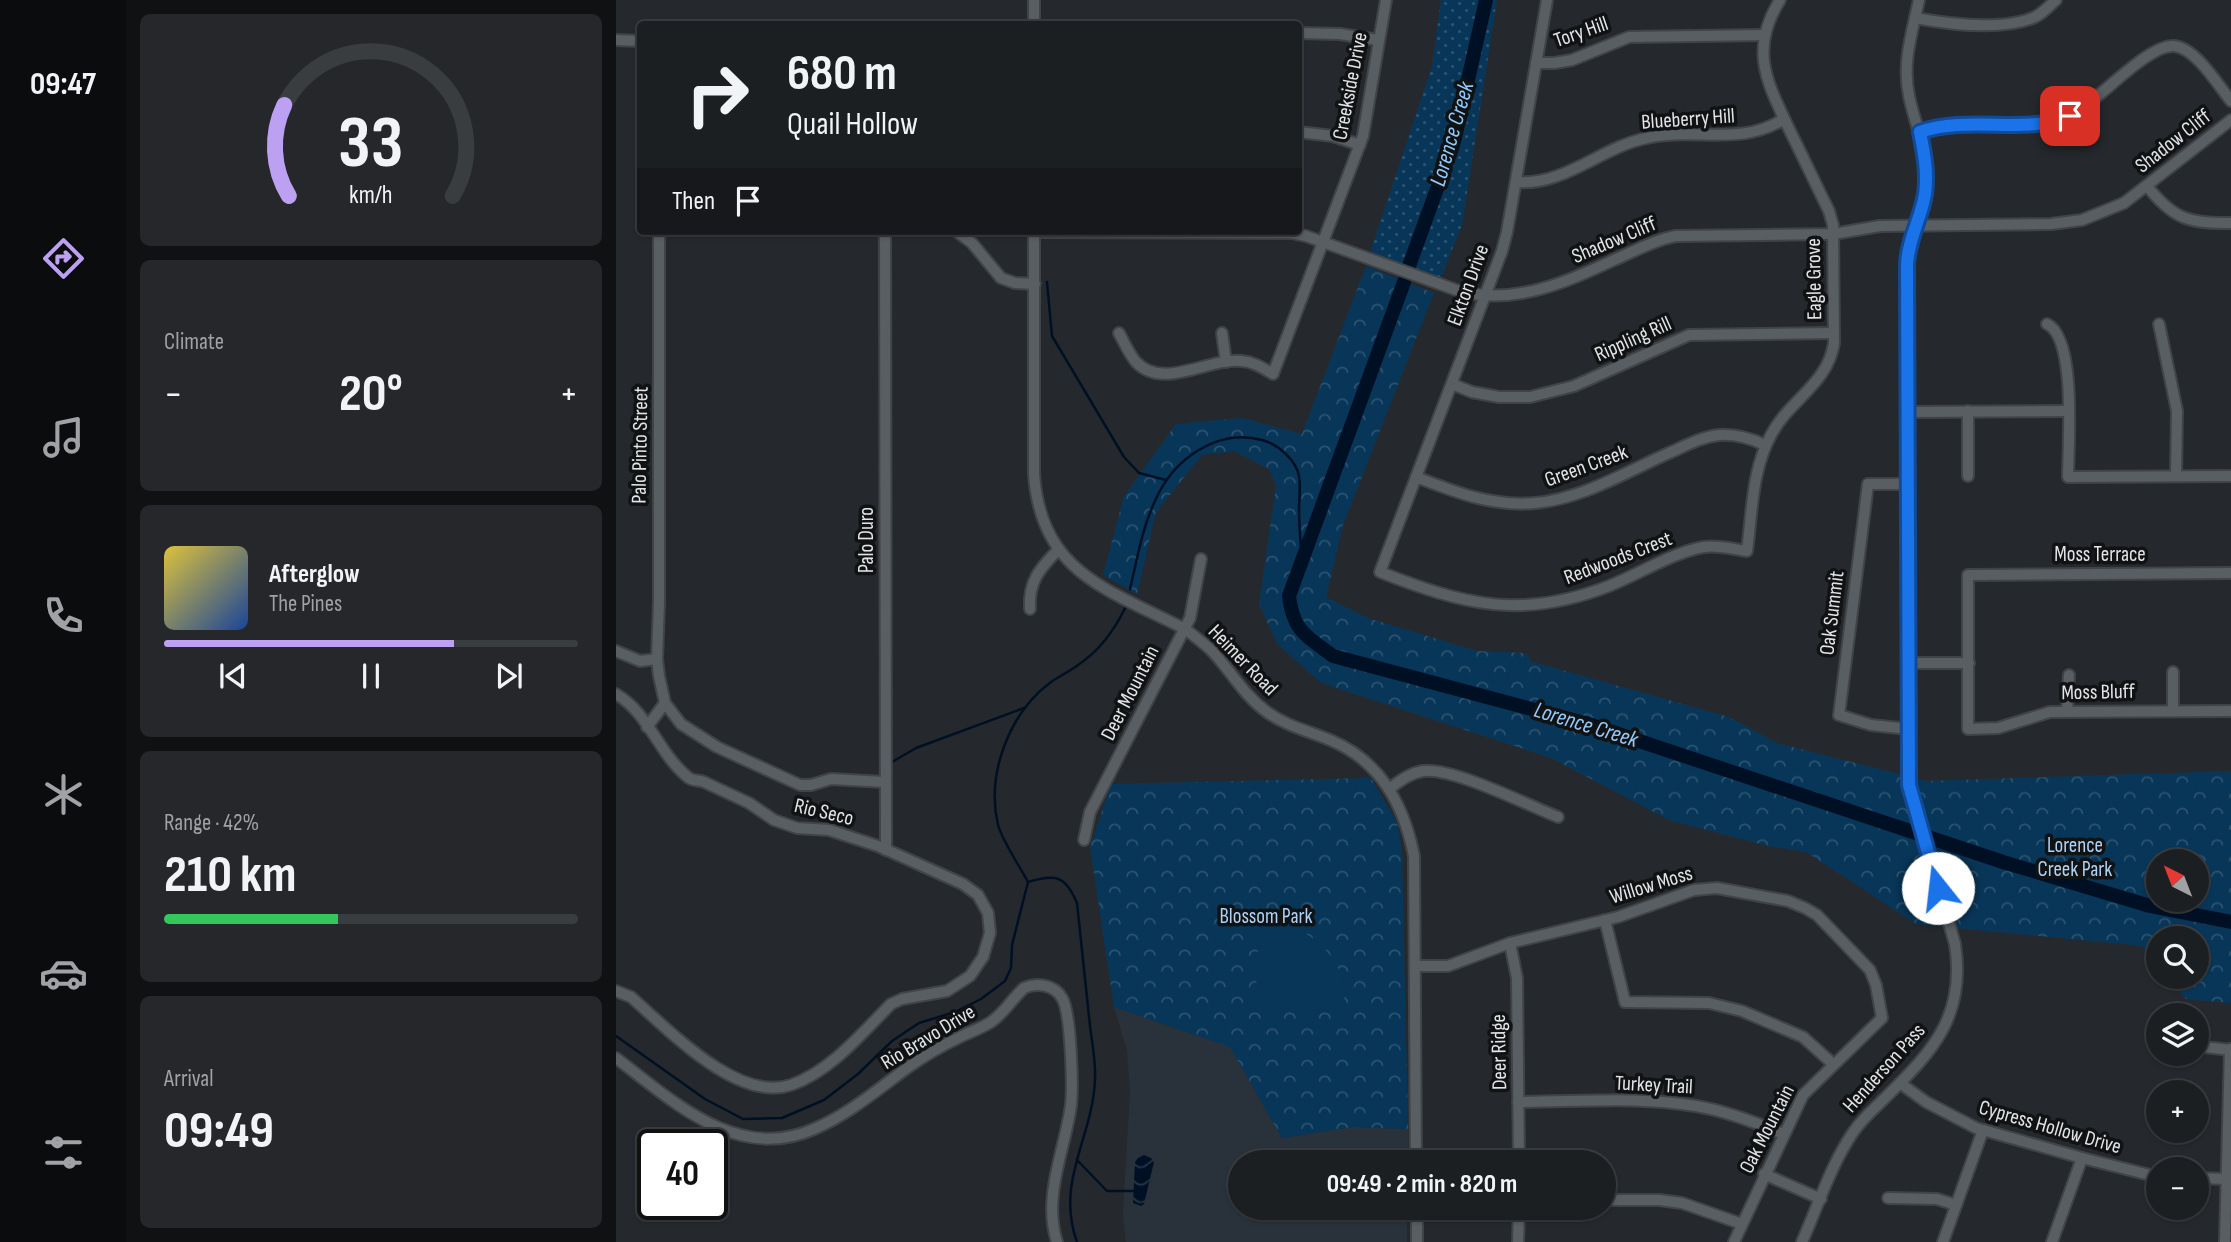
<!DOCTYPE html>
<meta charset="utf-8">
<style>
body{margin:0;font-family:"Sofia Sans Condensed",sans-serif;background:#25272a;color:#f1f3f6;height:100vh;display:flex;flex-direction:column;font-size:26px;white-space:nowrap}
*{box-sizing:border-box;margin:0}
p{font-size:23px;color:#a0a2a5}
.icon{flex:none;width:38px;height:38px;fill:none;stroke:currentColor;stroke-width:2;stroke-linecap:round;stroke-linejoin:round}
.map{position:relative;flex:1;overflow:hidden}
.side{display:flex;flex-direction:column;gap:14px;padding:14px;background:#0f1113;width:490px}
.side>*{flex:none}
.guide{position:absolute;left:21px;top:21px;width:665px;height:214px;border-radius:7px;box-shadow:0 2px 5px #0004,0 0 0 2px #3a3d40;background:#1c1f22;color:#f1f3f6;overflow:hidden}
.needle{width:46px;rotate:318deg}
.controls{position:absolute;left:1530px;top:849px;display:grid;gap:14px}
.controls a{display:grid;place-items:center;width:63px;height:63px;border-radius:50%;background:#1c1f22;box-shadow:0 2px 5px #0004,0 0 0 2px #3a3d40;font-size:35px}
.speed{position:absolute;left:21px;top:1129px;display:flex;gap:14px;font-size:35px;font-weight:700;text-align:center}
.speed>*{display:grid;place-content:center;width:91px;height:91px;border-radius:50%;background:#1c1f22;box-shadow:0 2px 5px #0004,0 0 0 2px #3a3d40;line-height:1}
.speed .limit{border:4px solid #111;border-radius:10px;background:#fff;color:#111}
.pin{position:absolute;display:grid;place-items:center;width:60px;height:60px;color:#fff;margin:-30px;border-radius:14px;box-shadow:0 4px 10px #0006}
.me{position:absolute;width:77px;margin:-38px;rotate:344deg;stroke-linejoin:round;filter:drop-shadow(0 0 5px #0008)}
.turn{display:flex;align-items:center;gap:24px;height:147px;padding:0 35px;font-size:32px}
.turn .icon{width:91px;height:91px;stroke-width:2.5}
.turn b{display:block;font-size:49px;line-height:60px}
.then{display:flex;align-items:center;height:66px;padding:0 35px;background:#0003;gap:14px;font-size:26px}
.big{font-size:52px;font-weight:700;line-height:1.1}
.side .widget{flex:1;display:flex;flex-direction:column;justify-content:center;gap:10px;min-width:0;padding:0 24px;border-radius:10px;background:#25272a}
.side .dial{align-items:center;gap:0}
.dial svg{height:182px;overflow:visible;fill:none;stroke:#3a3d40;stroke-width:7;stroke-linecap:round;text-anchor:middle}
.dial text{fill:#f1f3f6;stroke:none}
.song{display:flex;align-items:center;gap:21px}
.cover{width:84px;height:84px;border-radius:10px;background:linear-gradient(135deg,hsl(50 70% 55%),hsl(220 70% 35%))}
.played{height:7px;border-radius:4px;background:linear-gradient(90deg,#bca0f2 70%,#3a3d40 70%)}
.keys{display:flex;justify-content:space-around;direction:ltr}
.heat{display:flex;justify-content:space-between;align-items:center;font-size:38px;direction:ltr}
.charge{height:10px;border-radius:5px;background:linear-gradient(90deg,#34c759 42%,#3a3d40 0)}
.trip{position:absolute;left:612px;top:1150px;width:388px;height:70px;border-radius:35px;background:#1c1f22;box-shadow:0 2px 5px #0004,0 0 0 2px #3a3d40;font-weight:700;line-height:70px;text-align:center}
main{display:flex;flex:1;min-height:0}
.tabs{display:flex;flex-direction:column;width:126px;justify-content:space-around;align-items:center;background:#0b0c0e;color:#a0a2a5}
.tabs .icon{width:49px;height:49px}
.tabs .selected{color:#bca0f2}
.tabs b{font-size:32px;color:#f1f3f6}
.map>svg:first-child{display:block}
</style>
<main>
<nav class="tabs">
<b>09:47</b>
<svg class="icon selected" aria-label="directions" viewBox="0 0 24 24"><path d="M12 3l9 9-9 9-9-9zM9 14v-3h6M13 9l2 2-2 2"/></svg>
<svg class="icon" aria-label="music" viewBox="0 0 24 24"><path d="M9 18V5l10-2v13"/><circle cx="6" cy="18" r="3"/><circle cx="16" cy="16" r="3"/></svg>
<svg class="icon" aria-label="phone" viewBox="0 0 24 24"><path d="M5 4h4l2 5-3 2q2 4 5 5l2-3 5 2v4C11 20 4 13 5 4z"/></svg>
<svg class="icon" aria-label="climate" viewBox="0 0 24 24"><path d="M12 3v18M4 7l16 10M4 17L20 7"/></svg>
<svg class="icon" aria-label="car" viewBox="0 0 24 24"><path d="M5 17H2v-5l4-1 3-4h7l3 4 3 1v5h-3M9 17h6M6 11h13"/><circle cx="7" cy="17" r="2"/><circle cx="17" cy="17" r="2"/></svg>
<svg class="icon" aria-label="filters" viewBox="0 0 24 24"><path d="M4 7h16M4 17h16"/><circle cx="9" cy="7" r="2"/><circle cx="15" cy="17" r="2"/></svg>
</nav>
<section class="side">
<div class="widget dial"><svg viewBox="0 0 100 80">
<path d="M14 69A42 42 0 1 1 86 69"/>
<path d="M14 69A42 42 0 0 1 12 29" stroke="#bca0f2"/>
<text x="50" y="56" font-size="32" font-weight="700">33</text>
<text x="50" y="72" font-size="11">km/h</text>
</svg></div>
<div class="widget"><p>Climate</p>
<div class="heat"><a>−</a><b class="big">20°</b><a>+</a></div>
</div>
<div class="widget">
<div class="song"><i class="cover"></i><div><b>Afterglow</b><p>The Pines</p></div></div>
<div class="played"></div>
<div class="keys"><svg class="icon" aria-label="previous" viewBox="0 0 24 24"><path d="M18 5L8 12l10 7zM5 5v14"/></svg><svg class="icon" aria-label="pause" viewBox="0 0 24 24"><path d="M8 5v14M16 5v14"/></svg><svg class="icon" aria-label="next" viewBox="0 0 24 24"><path d="M6 5l10 7-10 7zM19 5v14"/></svg></div>
</div>
<div class="widget"><p>Range · 42%</p><b class="big">210 km</b><div class="charge"></div></div>
<div class="widget"><p>Arrival</p><b class="big">09:49</b></div>
</section>
<div class="map">
<svg width="1615" height="1242" viewBox="0 0 1615 1242">
<defs>
<pattern id="grass-dots" width="8" height="8" patternUnits="userSpaceOnUse" patternTransform="scale(1.75)"><rect width="8" height="8" fill="#083658"/><path d="M2 2h.1M6 6h.1" fill="none" stroke="#2c5370" stroke-width="1.8" stroke-linecap="round"/></pattern>
<pattern id="park-crowns" width="20" height="18" patternUnits="userSpaceOnUse" patternTransform="scale(1.75)"><rect width="20" height="18" fill="#083658"/><path d="M2 6a3 3 0 1 1 6 0M12 15a3 3 0 1 1 6 0" fill="none" stroke="#2c5370"/></pattern>
<pattern id="water-waves" width="16" height="10" patternUnits="userSpaceOnUse" patternTransform="scale(1.75)"><rect width="16" height="10" fill="#001024"/><path d="M0 5q4-4 8 0t8 0" fill="none" stroke="#253344"/></pattern>
</defs>
<rect width="100%" height="100%" fill="#25292d"/>
<polygon fill="#29323b" points="498,1007 614,1047 666,1138 737,1127 792,1129 792,1162 625,1162 625,1208 791,1208 791,1242 510,1242 507,1215 514,1092 511,1050"/>
<polygon fill="url(#grass-dots)" points="825,0 881,0 846,225 824,280 754,252 816,66"/>
<g fill="url(#park-crowns)" fill-rule="evenodd">
<path d="M 750,266 L 818,293 L 727,525 L 710,597 L 752,618 L 861,651 L 911,653 L 914,661 L 1113,717 L 1161,743 L 1310,781 L 1615,771 L 1615,1003 L 1570,999 L 1551,977 L 1580,976 L 1580,938 L 1542,938 L 1542,965 L 1526,946 L 1300,924 L 1190,852 L 1152,846 L 1053,820 L 935,758 L 705,683 L 661,644 L 643,604 L 660,486 L 653,469 L 618,451 L 586,455 L 540,512 L 521,594 L 487,575 L 508,496 L 560,424 L 626,418 L 686,434 ZM 1542,861 L 1580,861 L 1580,900 L 1542,900 Z"/>
<polygon points="755,778 781,822 786,850 792,1129 737,1127 666,1138 614,1047 498,1007 474,847 495,784"/>
</g>
<path fill="#083658" d="M 671,923 C 696,935 720,953 727,982 C 729,990 728,1001 728,1010 L 639,1012 L 643,924 Z"/>
<polygon fill="url(#water-waves)" points="528,1155 535,1158 538,1162 528,1204 525,1206 517,1203 519,1162 522,1158"/>
<g fill="none" stroke-linecap="round" stroke-linejoin="round">
<g stroke="#001024" stroke-width="2.5">
<polyline points="431,282 436,336 508,457 523,473 550,480"/>
<path d="M 514,589 C 521,560 526,528 539,501 C 557,459 601,428 646,440 C 662,444 680,460 683,476 C 685,486 683,499 683,509 C 683,527 685,545 686,563"/>
<polyline points="276,762 300,748 408,708"/>
<path d="M 412,882 C 440,874 449,875 461,903 C 465,944 470,985 474,1026 C 476,1043 480,1062 479,1079 C 477,1138 439,1181 461,1242"/>
<path d="M 0,1036 L 89,1099 L 127,1119 L 166,1118 L 208,1100 L 242,1074 L 276,1041 L 303,1023 L 339,1012 L 365,999 L 389,981 L 395,968 L 396,945 L 412,882 C 404,867 386,840 382,825 C 370,774 393,713 435,682 C 444,676 454,671 462,665 C 483,651 498,631 509,608"/>
<polyline points="461,1160 491,1191 518,1191"/>
</g>
<g stroke="#001024" stroke-width="14">
<polyline points="793,266 838,142 870,0"/>
<path d="M 788,282 L 673,596 C 677,631 690,636 717,656 L 972,724 L 1387,862 L 1534,906 L 1615,922"/>
</g>
<defs>
<g id="minor">
<path d="M 931,0 L 891,232 L 886,251 L 764,572 C 848,605 906,620 993,586 C 1023,574 1058,552 1088,547 C 1102,545 1117,549 1131,551 C 1136,513 1136,469 1155,435 C 1173,400 1212,384 1218,343 L 1217,225 L 1213,211 C 1200,185 1188,159 1175,133 C 1152,84 1132,51 1164,0"/>
<path d="M 1299,18 C 1332,24 1387,31 1419,17 C 1427,13 1433,6 1440,0"/>
<polyline points="418,24 418,0"/>
<polyline points="682,33 724,34 762,40"/>
<polyline points="0,40 24,41"/>
<polyline points="920,63 938,63 956,60 1013,37 1148,35"/>
<polyline points="682,132 717,136 744,145"/>
<path d="M 1304,132 C 1312,129 1321,126 1330,125 C 1369,120 1415,134 1452,117 C 1480,104 1531,44 1558,46 C 1580,48 1602,85 1615,101"/>
<path d="M 900,182 C 949,186 985,147 1031,138 C 1079,127 1124,147 1168,119"/>
<path d="M 1531,186 C 1557,219 1574,224 1615,223"/>
<polyline points="43,231 43,602 41,659 43,676 49,703 65,724 101,747 184,785 195,785 215,779 269,782"/>
<polyline points="269,231 270,850"/>
<polyline points="340,231 356,243 385,278 399,283 419,284"/>
<path d="M 418,231 L 418,474 C 425,573 491,589 569,629 C 577,635 586,642 594,649 C 614,669 627,695 651,712 C 670,726 693,731 714,740 C 765,761 788,805 798,856 L 800,1162"/>
<path d="M 418,232 L 675,233 L 690,236 L 846,292 C 906,305 956,279 1009,255 C 1025,248 1042,239 1060,236 L 1217,234 L 1264,226 L 1435,224 L 1466,220 L 1508,203 L 1615,120"/>
<path d="M 1431,324 C 1461,338 1452,446 1452,477 L 1615,476"/>
<polyline points="1543,324 1561,411 1560,476"/>
<path d="M 503,333 C 508,342 513,354 520,362 C 547,391 593,357 626,361 C 638,362 647,368 657,374 L 747,136 L 770,0"/>
<polyline points="606,333 610,362"/>
<polyline points="836,384 856,392 883,397 914,397 958,386 1073,335 1218,333"/>
<polyline points="1292,412 1452,411"/>
<polyline points="1352,476 1352,411"/>
<path d="M 800,477 C 839,492 876,507 919,503 C 966,499 1010,472 1053,453 C 1069,446 1085,437 1103,435 C 1120,434 1134,438 1149,445"/>
<polyline points="1292,484 1252,484 1223,715 1255,725 1293,729"/>
<polyline points="1615,573 1352,575 1352,729 1382,728 1434,712 1615,711"/>
<path d="M 414,609 C 412,582 424,568 442,550"/>
<polyline points="0,651 24,661 41,659"/>
<polyline points="1293,663 1353,663"/>
<path d="M 0,694 C 33,713 43,755 73,778 C 77,781 83,780 88,782 L 133,803 L 158,820 L 181,828 L 213,830 L 262,846 L 347,884 L 362,895 L 372,913 L 374,933 L 367,957 L 354,976 L 331,991 L 286,999 L 275,1004 C 246,1033 215,1071 175,1085 C 121,1103 52,1029 15,997 L 0,991"/>
<polyline points="1451,711 1453,675"/>
<polyline points="1557,711 1557,672"/>
<polyline points="31,727 49,703"/>
<path d="M 773,789 C 784,781 794,773 807,771 C 837,767 911,805 942,817"/>
<polyline points="468,840 474,812 574,618 585,559"/>
<polyline points="989,920 1009,1002 1093,1003 1126,1011 1187,1037 1217,1064"/>
<polyline points="894,943 901,978 903,1162"/>
<polyline points="799,966 832,966 894,943 1002,917 1078,890 1101,888 1172,901 1189,908 1201,915 1254,970 1260,985 1266,1018 1187,1095 1118,1242"/>
<polyline points="1580,1046 1615,1050"/>
<path d="M 0,1058 C 57,1101 121,1163 198,1129 C 233,1114 261,1090 291,1068 C 308,1056 327,1045 346,1036 C 356,1031 366,1028 375,1022 C 388,1013 396,999 408,988 C 421,982 439,985 446,998 C 455,1012 457,1086 455,1105 C 451,1135 440,1164 437,1194 C 435,1211 436,1226 441,1242"/>
<polyline points="1284,1083 1310,1102 1360,1128 1466,1158 1542,1177"/>
<path d="M 902,1102 C 961,1102 1022,1096 1080,1106 C 1110,1111 1139,1122 1167,1134"/>
<polyline points="1148,1174 1205,1199"/>
<polyline points="1580,1178 1611,1179"/>
<polyline points="1272,1198 1321,1199 1340,1205"/>
<polyline points="989,1200 1043,1200 1066,1203 1126,1224"/>
<polyline points="801,1208 801,1242"/>
<polyline points="902,1242 903,1208"/>
<path d="M 1186,1242 C 1202,1206 1215,1164 1238,1131 C 1247,1118 1260,1107 1271,1096 C 1318,1050 1350,1015 1339,944 L 1293,785 L 1291,265 C 1293,232 1311,203 1310,170 C 1309,144 1298,121 1293,96 C 1286,62 1296,33 1303,0"/>
<polyline points="1327,1242 1367,1130"/>
<polyline points="1436,1242 1466,1158"/>
<polyline points="1609,1242 1614,1049"/>
</g>
</defs>
<use href="#minor" stroke="#414447" stroke-width="14"/>
<use href="#minor" stroke="#595e63" stroke-width="10"/>
</g>
<g fill="none" stroke-linecap="round" stroke-linejoin="round">
<defs>
<path id="route" d="M 1322,888 L 1293,785 L 1291,265 C 1292,239 1305,219 1309,194 C 1312,173 1308,152 1304,132 C 1353,115 1410,135 1454,116"/>
</defs>
<use href="#route" stroke="#114b97" stroke-width="18"/>
<use href="#route" stroke="#1a73e8" stroke-width="12"/>
</g>
<g text-anchor="middle" dominant-baseline="central" stroke-width="7" stroke-linejoin="round" paint-order="stroke">
<g font-size="21" fill="#e2e4e7" stroke="#101213">
<text transform="translate(965 32) rotate(-19)">Tory Hill</text>
<text transform="translate(734 86) rotate(-79)">Creekside Drive</text>
<text transform="translate(1072 119) rotate(-4)">Blueberry Hill</text>
<text transform="translate(1557 141) rotate(-38)">Shadow Cliff</text>
<text transform="translate(998 240) rotate(-23)">Shadow Cliff</text>
<text transform="translate(1198 279) rotate(-91)">Eagle Grove</text>
<text transform="translate(852 285) rotate(-70)">Elkton Drive</text>
<text transform="translate(1017 339) rotate(-24)">Rippling Rill</text>
<text transform="translate(24 445) rotate(-89)">Palo Pinto Street</text>
<text transform="translate(970 466) rotate(-20)">Green Creek</text>
<text transform="translate(250 540) rotate(-90)">Palo Duro</text>
<text x="1484" y="554">Moss Terrace</text>
<text transform="translate(1002 558) rotate(-21)">Redwoods Crest</text>
<text transform="translate(1216 613) rotate(-83)">Oak Summit</text>
<text transform="translate(627 660) rotate(46)">Heimer Road</text>
<text transform="translate(1482 692) rotate(-1)">Moss Bluff</text>
<text transform="translate(514 693) rotate(-63)">Deer Mountain</text>
<text transform="translate(208 812) rotate(13)">Rio Seco</text>
<text transform="translate(1035 885) rotate(-17)">Willow Moss</text>
<text transform="translate(312 1037) rotate(-31)">Rio Bravo Drive</text>
<text transform="translate(883 1052) rotate(-91)">Deer Ridge</text>
<text transform="translate(1268 1068) rotate(-48)">Henderson Pass</text>
<text transform="translate(1038 1085) rotate(3)">Turkey Trail</text>
<text transform="translate(1434 1127) rotate(16)">Cypress Hollow Drive</text>
<text transform="translate(1151 1129) rotate(-63)">Oak Mountain</text>
</g>
<g font-size="21" fill="#aed3f6" stroke="#101213">
<text x="1459" y="845">Lorence<tspan x="1459" dy="24">Creek Park</tspan></text>
<text x="650" y="916">Blossom Park</text>
</g>
<g font-size="23" font-style="italic" fill="#92cafe" stroke="#101213">
<text transform="translate(836 134) rotate(-74)">Lorence Creek</text>
<text transform="translate(970 725) rotate(17)">Lorence Creek</text>
</g>
</g>
</svg>
<div class="controls">
<a><svg class="needle" viewBox="-14 -14 28 28"><path d="M0-13l5 13h-10z" fill="#e53935"/><path d="M0 13l5-13h-10z" fill="#a0a2a5"/></svg></a>
<a><svg class="icon" aria-label="search" viewBox="0 0 24 24"><circle cx="10" cy="10" r="6"/><path d="M15 15l6 6"/></svg></a>
<a><svg class="icon" aria-label="layers" viewBox="0 0 24 24"><path d="M12 4l9 5-9 5-9-5zM3 14l9 5 9-5"/></svg></a>
<a>+</a>
<a>−</a>
</div>
<div class="speed"><div class="limit">40</div></div>
<div class="pin" style="left:1454px;top:116px;background:#d93025"><svg class="icon" aria-label="arrive" viewBox="0 0 24 24"><path d="M6 21V4h12l-3 4 3 4H6"/></svg></div>
<svg class="me" style="left:1322px;top:888px" viewBox="-20 -20 40 40"><circle r="19" fill="#fff"/><path d="M0-13L10 11 0 6-10 11z" fill="#1a73e8"/></svg>
<div class="trip">09:49 · 2 min · 820 m</div>
<div class="guide">
<div class="turn"><svg class="icon" aria-label="right" viewBox="0 0 24 24"><path d="M7 20v-9h11M14 6l5 5-5 5"/></svg><div><b>680 m</b>Quail Hollow</div></div>
<div class="then">Then<svg class="icon" aria-label="arrive" viewBox="0 0 24 24"><path d="M6 21V4h12l-3 4 3 4H6"/></svg></div>
</div>
</div>
</main>
